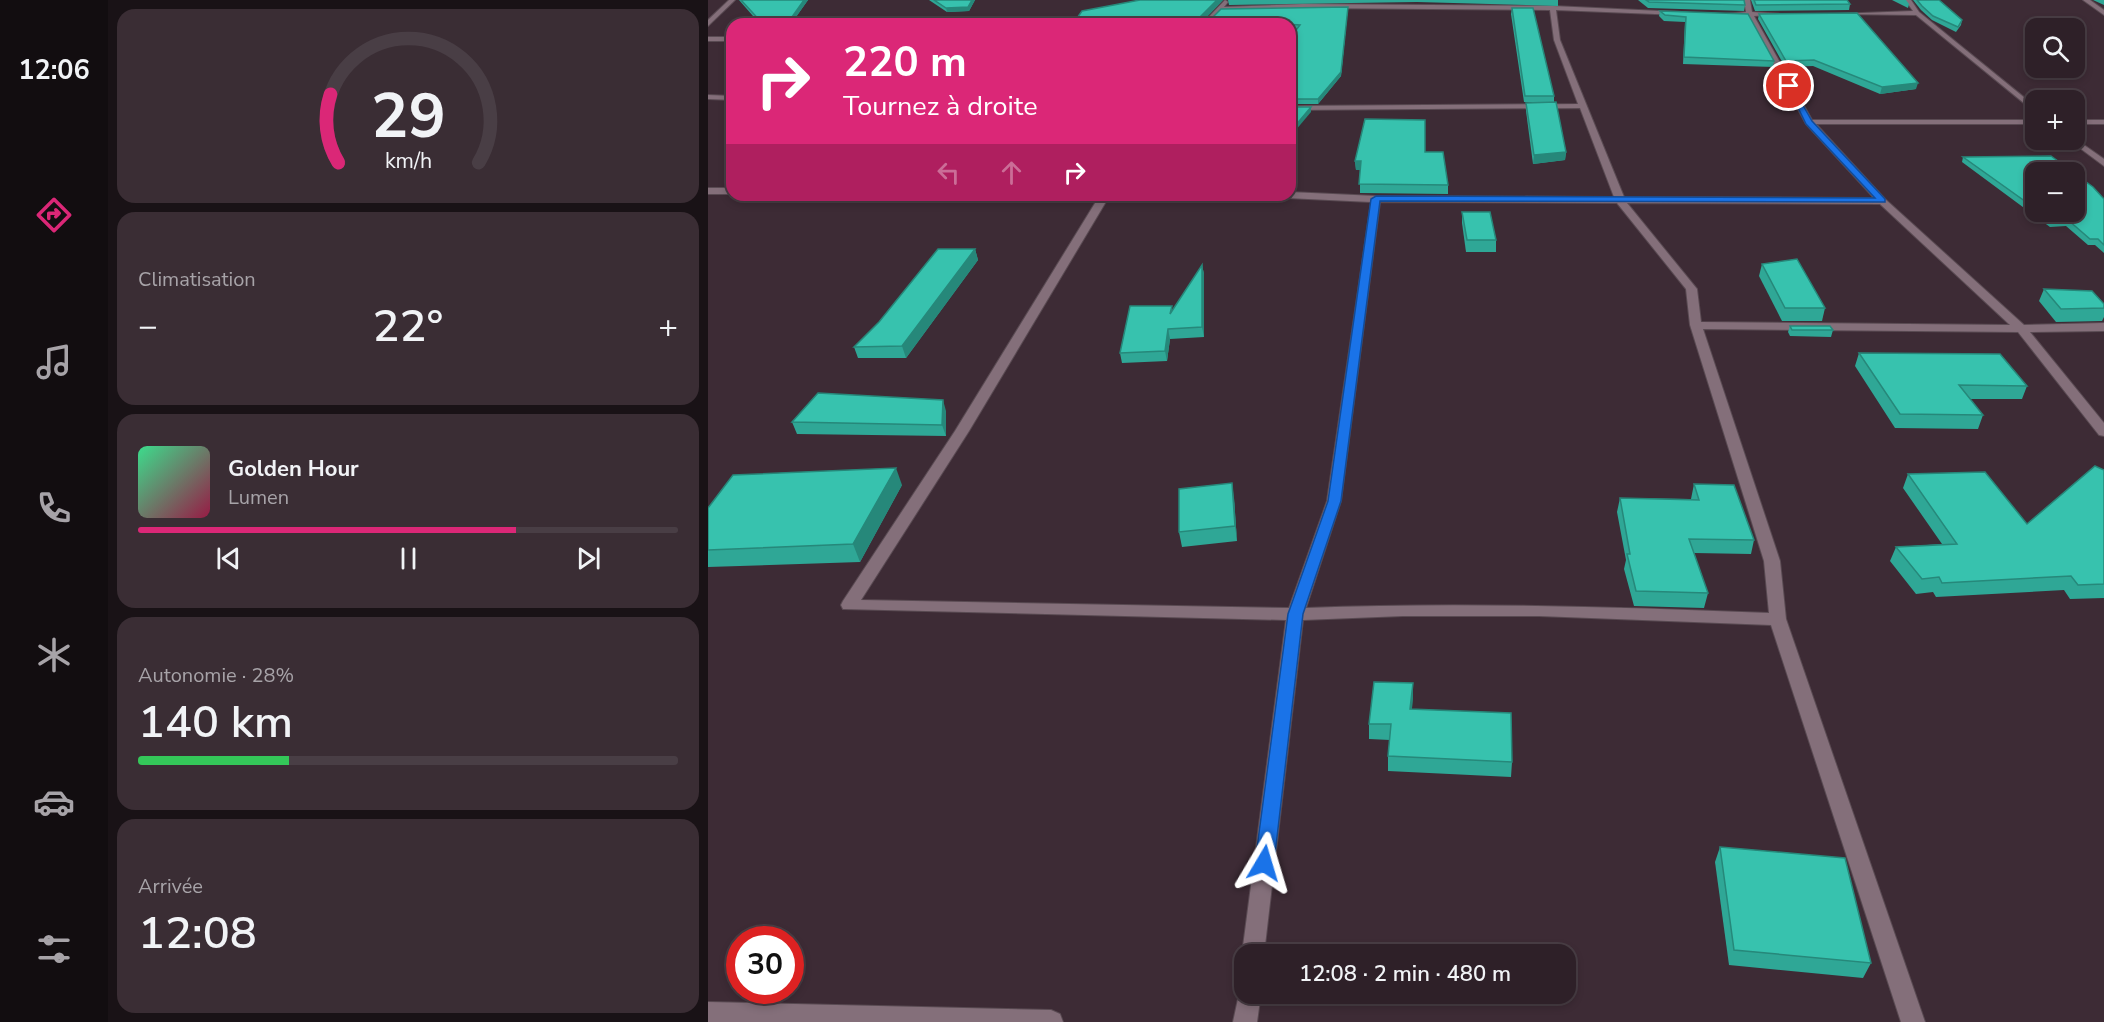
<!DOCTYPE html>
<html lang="fr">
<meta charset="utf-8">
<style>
body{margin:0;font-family:"Nunito Sans",sans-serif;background:#3a2d34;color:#f1f3f6;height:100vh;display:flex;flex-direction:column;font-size:22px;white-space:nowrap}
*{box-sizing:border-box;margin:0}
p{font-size:20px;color:#a7a3a8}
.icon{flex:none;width:33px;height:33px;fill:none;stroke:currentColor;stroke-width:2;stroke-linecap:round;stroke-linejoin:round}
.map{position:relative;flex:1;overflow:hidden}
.side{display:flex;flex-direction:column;gap:9px;padding:9px;background:#191216;width:600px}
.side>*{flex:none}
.guide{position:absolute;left:18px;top:18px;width:570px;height:183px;border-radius:18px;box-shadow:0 3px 9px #0003,0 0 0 2px #493e45;background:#db2777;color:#fff;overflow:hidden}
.fabs{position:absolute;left:1317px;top:18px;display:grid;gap:12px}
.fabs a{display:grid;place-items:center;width:60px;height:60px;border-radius:12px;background:#2e2028;box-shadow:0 3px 9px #0003,0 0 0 2px #493e45;font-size:30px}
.speed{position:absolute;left:18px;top:926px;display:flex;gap:12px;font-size:30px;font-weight:700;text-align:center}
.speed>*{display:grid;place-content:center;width:78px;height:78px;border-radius:50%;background:#2e2028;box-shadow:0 3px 9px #0003,0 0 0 2px #493e45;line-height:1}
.speed .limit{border:9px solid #d22;background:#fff;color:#111}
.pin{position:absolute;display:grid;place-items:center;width:51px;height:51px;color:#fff;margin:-26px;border:3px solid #fff;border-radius:50%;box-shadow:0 2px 6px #0007}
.me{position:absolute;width:66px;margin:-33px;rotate:7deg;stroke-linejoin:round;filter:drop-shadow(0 0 4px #0008)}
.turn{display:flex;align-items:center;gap:21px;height:126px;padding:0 18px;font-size:27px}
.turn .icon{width:78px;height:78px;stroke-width:2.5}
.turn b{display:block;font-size:42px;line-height:51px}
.lanes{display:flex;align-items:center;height:57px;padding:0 18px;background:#0003;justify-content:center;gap:30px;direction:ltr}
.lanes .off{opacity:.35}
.big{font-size:45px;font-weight:600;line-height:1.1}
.side .tile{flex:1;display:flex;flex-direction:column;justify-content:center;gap:9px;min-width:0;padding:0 21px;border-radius:18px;background:#3a2d34}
.side .dial{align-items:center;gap:0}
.dial svg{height:156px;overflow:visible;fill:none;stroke:#493e45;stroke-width:7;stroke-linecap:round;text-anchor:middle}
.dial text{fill:#f1f3f6;stroke:none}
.song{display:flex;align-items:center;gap:18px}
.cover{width:72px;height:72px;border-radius:9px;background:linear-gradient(135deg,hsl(150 70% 55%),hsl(340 70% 35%))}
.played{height:6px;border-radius:3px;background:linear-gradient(90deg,#db2777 70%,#493e45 70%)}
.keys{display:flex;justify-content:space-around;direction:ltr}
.heat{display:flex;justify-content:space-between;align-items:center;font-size:33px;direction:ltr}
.charge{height:9px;border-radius:4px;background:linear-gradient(90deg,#34c759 28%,#493e45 0)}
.trip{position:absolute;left:526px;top:944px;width:342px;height:60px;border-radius:18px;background:#2e2028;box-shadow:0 3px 9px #0003,0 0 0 2px #493e45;font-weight:600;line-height:60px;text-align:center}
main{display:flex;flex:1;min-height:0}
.tab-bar{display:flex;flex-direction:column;width:108px;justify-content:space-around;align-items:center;background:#120d10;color:#a7a3a8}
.tab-bar .icon{width:42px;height:42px}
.tab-bar .selected{color:#db2777}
.tab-bar b{font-size:27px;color:#f1f3f6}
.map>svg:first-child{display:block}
</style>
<main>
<nav class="tab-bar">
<b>12:06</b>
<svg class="icon selected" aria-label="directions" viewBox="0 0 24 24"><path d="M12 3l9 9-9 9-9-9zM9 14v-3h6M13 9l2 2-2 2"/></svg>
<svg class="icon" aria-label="music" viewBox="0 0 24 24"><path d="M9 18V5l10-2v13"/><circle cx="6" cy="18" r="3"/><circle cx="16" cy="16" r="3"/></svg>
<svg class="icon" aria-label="phone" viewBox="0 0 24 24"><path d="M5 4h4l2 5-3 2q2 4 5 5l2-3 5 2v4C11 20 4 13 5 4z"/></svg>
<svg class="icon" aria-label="climate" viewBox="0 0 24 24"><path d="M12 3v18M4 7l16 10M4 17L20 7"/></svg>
<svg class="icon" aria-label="car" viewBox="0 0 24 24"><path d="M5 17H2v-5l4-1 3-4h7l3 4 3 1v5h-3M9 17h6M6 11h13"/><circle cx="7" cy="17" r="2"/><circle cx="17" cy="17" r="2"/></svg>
<svg class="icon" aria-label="filters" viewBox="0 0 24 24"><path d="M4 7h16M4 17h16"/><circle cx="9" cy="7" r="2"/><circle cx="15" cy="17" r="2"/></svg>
</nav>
<section class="side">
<div class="tile dial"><svg viewBox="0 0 100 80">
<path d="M14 69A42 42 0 1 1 86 69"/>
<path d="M14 69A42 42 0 0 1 10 34" stroke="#db2777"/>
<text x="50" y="56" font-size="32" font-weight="700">29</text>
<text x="50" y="72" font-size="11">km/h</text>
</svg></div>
<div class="tile"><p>Climatisation</p>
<div class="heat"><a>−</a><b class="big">22°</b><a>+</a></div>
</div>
<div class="tile">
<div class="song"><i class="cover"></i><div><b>Golden Hour</b><p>Lumen</p></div></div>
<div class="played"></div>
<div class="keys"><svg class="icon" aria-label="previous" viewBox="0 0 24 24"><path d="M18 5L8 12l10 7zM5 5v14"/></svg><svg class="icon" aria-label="pause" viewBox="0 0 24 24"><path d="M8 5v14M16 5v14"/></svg><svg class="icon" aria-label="next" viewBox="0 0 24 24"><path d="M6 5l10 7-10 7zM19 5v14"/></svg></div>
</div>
<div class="tile"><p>Autonomie · 28%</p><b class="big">140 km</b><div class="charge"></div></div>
<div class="tile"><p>Arrivée</p><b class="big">12:08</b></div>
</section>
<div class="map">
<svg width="1396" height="1022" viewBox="0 0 1396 1022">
<rect width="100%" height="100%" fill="#3d2b35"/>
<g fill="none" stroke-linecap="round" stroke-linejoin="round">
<defs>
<g id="street">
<polygon points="21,0 27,0 0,26 0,20"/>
<path d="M 517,0 L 520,2 L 516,7 L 595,4 L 845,6 L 974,12 L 972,15 L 848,10 L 852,40 L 916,197 L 1166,198 L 1098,124 L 1039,16 L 1017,14 L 1038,12 L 1036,0 L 1042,0 L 1044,12 L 1074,14 L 1046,16 L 1104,120 L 1328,120 L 1328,124 L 1108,124 L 1177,199 L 1316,325 L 1396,323 L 1396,331 L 1322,332 L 1396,423 L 1396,436 L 1391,435 L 1310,332 L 995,329 L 1072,561 L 1078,619 L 1217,1022 L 1193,1022 L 1063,625 L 831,616 L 695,616 L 595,620 L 556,954 L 537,954 L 537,962 L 534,954 L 578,620 L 135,609 L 133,605 L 135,601 L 247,431 L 392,195 L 402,195 L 261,431 L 153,600 L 581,608 L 619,501 L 663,202 L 579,198 L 574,195 L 582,195 L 582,192 L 668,196 L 906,197 L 872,108 L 582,110 L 582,106 L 870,104 L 846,40 L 842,10 L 595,8 L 512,11 L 500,24 L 494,24 ZM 672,202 L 909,203 L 978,289 L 982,325 L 1056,561 L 1061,613 C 906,607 752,602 598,608 L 633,501 ZM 919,203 L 1172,204 L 1302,325 L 993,322 L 989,289 Z"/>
<polygon points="1197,0 1203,0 1211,12 1328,107 1328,113 1208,15 1128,14 1205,11"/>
<rect x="0" y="37" width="24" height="4"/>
<polygon points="0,95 24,96 24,100 0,99"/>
<rect x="1366" y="120" width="30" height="4"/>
<polygon points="1366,138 1396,159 1396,166 1361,140"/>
<rect x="0" y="188" width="24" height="6"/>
<polygon points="206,195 290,195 285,198 211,198"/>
<polygon points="537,983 537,993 553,993 549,1022 525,1022 533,985"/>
<polygon points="0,1002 343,1010 352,1014 355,1022 0,1022"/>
</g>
<polygon id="secondary" points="1375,0 1382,0 1396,10 1396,15"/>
</defs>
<use href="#street" stroke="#594a52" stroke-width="2"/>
<use href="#secondary" stroke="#594a52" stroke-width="2"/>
<use href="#street" fill="#846f7a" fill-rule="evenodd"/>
<use href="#secondary" fill="#846f7a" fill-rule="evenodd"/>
</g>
<g fill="#2fa796">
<polygon points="31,0 100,0 83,24 52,24"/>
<polygon points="221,0 267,0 261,11 239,12"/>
<polygon points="515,0 492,24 365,24"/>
<polygon points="520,0 850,0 850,6 709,2 521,5"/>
<polygon points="930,0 1036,0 1037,5 1036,11 940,8"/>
<polygon points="1043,0 1139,0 1142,4 1141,10 1047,11"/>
<polygon points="1184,0 1198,0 1201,4 1200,8"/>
<polygon points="1205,0 1231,0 1254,20 1253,25 1248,32 1224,20 1213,10"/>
<polygon points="1385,0 1396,0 1396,5"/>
<polygon points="640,7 633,76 610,104 582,104 582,38 589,29 582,28 582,24 503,24 502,20"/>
<polygon points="804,8 846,96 846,102 816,102 803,14"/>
<polygon points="952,11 1040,14 1066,61 1065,67 975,64 977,22 956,21 951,16"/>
<polygon points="1051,14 1208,89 1172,94 1105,66 1077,67 1050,19"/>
<polygon points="818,103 858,152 857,160 825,164 818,111"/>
<polygon points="717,152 740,185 740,194 652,193 652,170 648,170 647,161"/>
<polygon points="1255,157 1328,172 1328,212 1366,212 1396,199 1396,253 1387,245 1380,245 1358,226 1342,227 1254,162"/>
<polygon points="754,212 788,240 788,252 758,252 754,223"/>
<polygon points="267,249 270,260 198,358 150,358 146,347"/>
<polygon points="1054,264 1117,308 1114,321 1074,321 1051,276"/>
<polygon points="494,265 496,274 496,337 462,339 459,361 414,363 412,353 464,311"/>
<polygon points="1336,289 1396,308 1396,317 1394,321 1348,322 1331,301"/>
<polygon points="1082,326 1125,330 1123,337 1082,336 1080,332"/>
<polygon points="1151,353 1319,386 1314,399 1262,399 1275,415 1270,429 1187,428 1147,366"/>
<polygon points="238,411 238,436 89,434 84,422"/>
<polygon points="1396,470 1396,598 1362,599 1356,590 1228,597 1225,592 1208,594 1182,561 1188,547 1234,544 1195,488 1200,474 1319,524"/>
<polygon points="986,484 1046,540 1043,554 986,553 1000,593 996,608 926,606 916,569 918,560 909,512 912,498 983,499"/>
<polygon points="194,485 152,562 0,567 0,508"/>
<polygon points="526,498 529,541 474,547 471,532"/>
<polygon points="705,683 704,709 804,762 803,777 680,771 680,756 682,740 661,739 661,724"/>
<polygon points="1012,847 1163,963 1155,978 1021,965 1007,862"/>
</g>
<g fill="#26887a">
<polygon points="96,0 100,0 83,24 79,24"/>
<polygon points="264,0 267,0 261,11 239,12 238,8"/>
<polygon points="509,0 515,0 492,24 491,18"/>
<polygon points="640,7 633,76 610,104 610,99"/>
<polygon points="1210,83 1208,89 1172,94 1174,87"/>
<polygon points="603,107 603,112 582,137 582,132"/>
<polygon points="858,152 857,160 825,164 826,155"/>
<polygon points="647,161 653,161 653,170 648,170"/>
<polygon points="267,249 270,260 198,358 194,346"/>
<polygon points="494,265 496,274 496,337 494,327"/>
<polygon points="460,329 462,339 459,361 457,351"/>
<polygon points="235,400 238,411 238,436 234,425"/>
<polygon points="188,468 194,485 152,562 145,544"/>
<polygon points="524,483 526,498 529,541 527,526"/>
<polygon points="705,683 705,699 702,724 702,709"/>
</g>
<g fill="#37c2ae" stroke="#26887a" stroke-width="1.5">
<polygon points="33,0 96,0 79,24 55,24"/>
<polygon points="226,0 264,0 260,7 238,8"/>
<polygon points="432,0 509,0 491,18 486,18 483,24 365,24 374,11"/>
<polygon points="938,0 1036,0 1037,5 941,2"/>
<polygon points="1046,0 1139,0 1142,4 1048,5"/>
<polygon points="1209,0 1231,0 1254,20 1250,27 1225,16 1214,6"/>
<polygon points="640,7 633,72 610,99 582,99 582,38 592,25 502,20 513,9"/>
<polygon points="804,8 825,8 846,96 817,96"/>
<polygon points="952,11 1040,14 1066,61 976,57 978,17 957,15"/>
<polygon points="1149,13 1210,83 1174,87 1106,60 1078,61 1051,14"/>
<polygon points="848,102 858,152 826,155 818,103"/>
<polygon points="582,107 603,107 582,132"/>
<polygon points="657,119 717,120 717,152 735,152 740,185 651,184 653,161 647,161"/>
<polygon points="1343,156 1365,172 1328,172 1328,209 1255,157"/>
<polygon points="1366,173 1385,187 1396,199 1396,245 1390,239 1382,239 1360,220 1344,221 1331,212 1366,212"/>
<polygon points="754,212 782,212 788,240 759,240"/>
<polygon points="230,249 267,249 194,346 146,347 171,322"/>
<polygon points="1089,259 1117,308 1077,308 1054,264"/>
<polygon points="494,265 494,327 460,329 457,351 412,353 422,306 464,306 462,314"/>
<polygon points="1336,289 1384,291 1396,304 1396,308 1353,309"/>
<polygon points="1082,326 1122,326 1125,330 1084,330"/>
<polygon points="1151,353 1292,354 1319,386 1251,385 1275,415 1192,414"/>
<polygon points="110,393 235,400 234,425 84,422"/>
<polygon points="1387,466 1396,470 1396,584 1370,585 1363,576 1234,583 1231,577 1214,579 1188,547 1249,544 1200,474 1277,472 1319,524"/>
<polygon points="188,468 145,544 0,550 0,508 25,475"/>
<polygon points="524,483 527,526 471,532 471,489"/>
<polygon points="986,484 1026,485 1046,540 981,539 1000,593 928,591 919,554 922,554 912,498 991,500"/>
<polygon points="666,682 705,683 702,709 803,713 804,762 680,756 683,724 661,724"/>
<polygon points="1012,847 1137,858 1163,963 1026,950"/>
</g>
<polygon fill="#1a73e8" stroke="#114b97" stroke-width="1.5" points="1079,85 1084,86 1104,121 1177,199 1177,202 672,201 633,501 595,614 566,863 563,869 556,872 550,869 547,863 580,614 620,501 663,199 668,196 1167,198 1098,124"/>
</svg>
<div class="fabs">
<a><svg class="icon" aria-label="search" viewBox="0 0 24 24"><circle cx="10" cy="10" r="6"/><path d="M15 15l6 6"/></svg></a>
<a>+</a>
<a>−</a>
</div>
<div class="speed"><div class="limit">30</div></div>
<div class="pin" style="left:1081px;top:86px;background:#d93025"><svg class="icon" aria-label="arrive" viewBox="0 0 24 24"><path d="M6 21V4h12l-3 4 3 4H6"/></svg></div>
<svg class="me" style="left:556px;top:863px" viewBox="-20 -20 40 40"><path d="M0-17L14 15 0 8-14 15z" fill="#1a73e8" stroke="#fff" stroke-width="4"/></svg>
<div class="trip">12:08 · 2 min · 480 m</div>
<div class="guide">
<div class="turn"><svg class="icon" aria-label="right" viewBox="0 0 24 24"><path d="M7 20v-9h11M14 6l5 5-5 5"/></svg><div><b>220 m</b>Tournez à droite</div></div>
<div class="lanes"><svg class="icon off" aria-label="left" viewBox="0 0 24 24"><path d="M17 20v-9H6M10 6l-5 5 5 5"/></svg><svg class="icon off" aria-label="ahead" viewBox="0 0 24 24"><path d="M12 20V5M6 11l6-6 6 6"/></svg><svg class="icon" aria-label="right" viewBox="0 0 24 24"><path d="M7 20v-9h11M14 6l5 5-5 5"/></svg></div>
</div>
</div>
</main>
